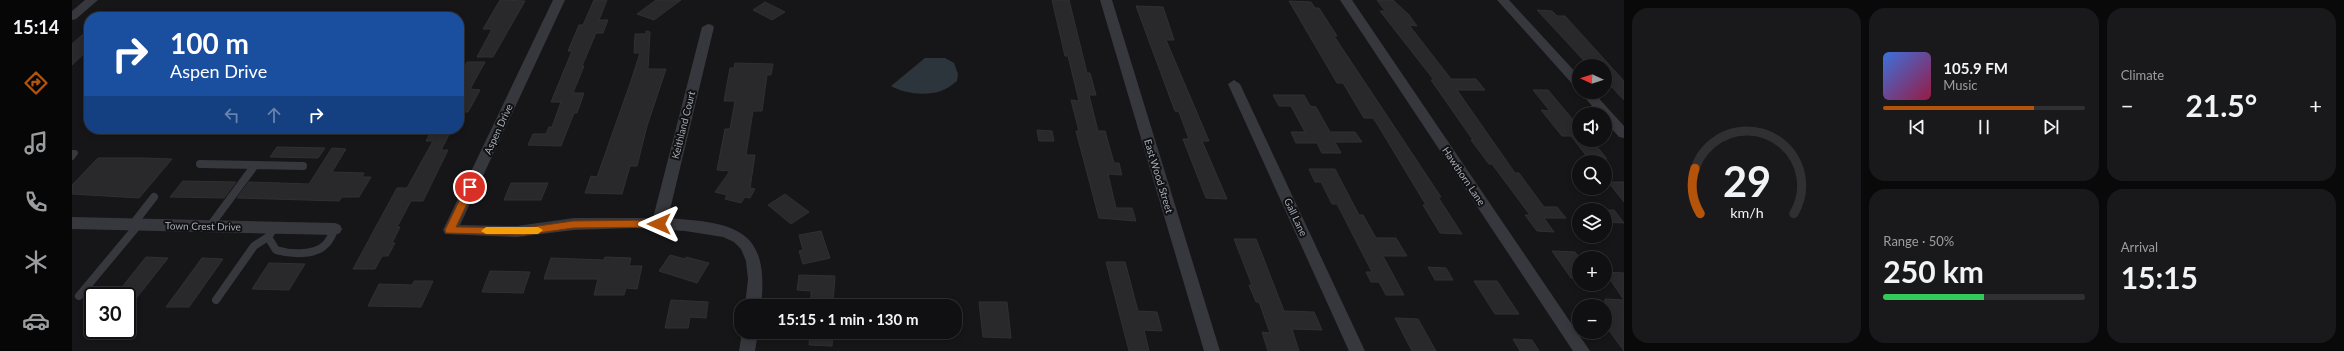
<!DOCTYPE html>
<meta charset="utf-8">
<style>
body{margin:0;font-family:Lato,sans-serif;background:#19191b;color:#f1f3f6;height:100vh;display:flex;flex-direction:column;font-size:15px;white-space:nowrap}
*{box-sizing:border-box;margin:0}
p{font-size:13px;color:#9c9d9f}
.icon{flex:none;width:22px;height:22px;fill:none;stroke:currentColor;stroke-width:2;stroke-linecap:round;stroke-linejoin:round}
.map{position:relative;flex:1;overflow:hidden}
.side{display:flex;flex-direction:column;gap:8px;padding:8px;background:#09090a;width:720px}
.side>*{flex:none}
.guide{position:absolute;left:12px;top:12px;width:380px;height:122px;border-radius:16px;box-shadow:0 2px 6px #0003,0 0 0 1px #303032;background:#1a4fa0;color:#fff;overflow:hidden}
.needle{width:26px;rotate:273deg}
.buttons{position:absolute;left:1500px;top:59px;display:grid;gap:8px}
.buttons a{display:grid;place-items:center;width:40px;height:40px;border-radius:50%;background:#101012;box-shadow:0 2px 6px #0003,0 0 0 1px #303032;font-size:20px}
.speed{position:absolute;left:12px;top:287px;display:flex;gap:8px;font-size:20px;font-weight:700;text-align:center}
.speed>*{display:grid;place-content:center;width:52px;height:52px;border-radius:50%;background:#101012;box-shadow:0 2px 6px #0003,0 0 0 1px #303032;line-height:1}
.speed .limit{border:2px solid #111;border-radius:6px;background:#fff;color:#111}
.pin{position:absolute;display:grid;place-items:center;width:34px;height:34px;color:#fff;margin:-17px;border:2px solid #fff;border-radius:50%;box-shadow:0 1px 4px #0007}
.me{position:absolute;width:44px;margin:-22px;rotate:270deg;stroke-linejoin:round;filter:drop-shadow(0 0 3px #0008)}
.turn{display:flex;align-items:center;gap:14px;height:84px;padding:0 20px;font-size:18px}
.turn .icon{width:52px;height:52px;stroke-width:2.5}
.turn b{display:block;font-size:28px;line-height:34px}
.lanes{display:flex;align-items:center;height:38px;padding:0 20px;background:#0003;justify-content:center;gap:20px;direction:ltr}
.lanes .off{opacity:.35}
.big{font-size:30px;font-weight:700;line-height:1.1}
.side .widget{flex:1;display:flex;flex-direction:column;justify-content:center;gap:6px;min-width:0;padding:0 14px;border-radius:16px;background:#19191b}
.side .dial{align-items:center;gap:0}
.dial svg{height:104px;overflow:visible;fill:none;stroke:#303032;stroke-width:7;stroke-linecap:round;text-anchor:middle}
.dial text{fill:#f1f3f6;stroke:none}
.song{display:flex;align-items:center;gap:12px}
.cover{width:48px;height:48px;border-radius:6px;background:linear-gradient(135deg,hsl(220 70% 55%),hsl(340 70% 35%))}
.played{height:4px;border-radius:2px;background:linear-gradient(90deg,#b45309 75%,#303032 75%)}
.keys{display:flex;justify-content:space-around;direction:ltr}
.heat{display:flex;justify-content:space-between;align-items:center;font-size:22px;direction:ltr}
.charge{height:6px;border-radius:3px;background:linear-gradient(90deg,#34c759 50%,#303032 0)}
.side .tiles{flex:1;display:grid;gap:8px;grid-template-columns:repeat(3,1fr)}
.widget:first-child{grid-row:span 2}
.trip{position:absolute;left:662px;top:299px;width:228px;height:40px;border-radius:16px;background:#101012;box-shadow:0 2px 6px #0003,0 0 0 1px #303032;font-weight:700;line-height:40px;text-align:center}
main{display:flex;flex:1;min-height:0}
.menu{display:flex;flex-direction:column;width:72px;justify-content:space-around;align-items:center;background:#060607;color:#9c9d9f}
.menu .icon{width:28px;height:28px}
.menu .active{color:#b45309}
.menu b{font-size:18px;color:#f1f3f6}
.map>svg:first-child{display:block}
</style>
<main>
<nav class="menu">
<b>15:14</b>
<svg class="icon active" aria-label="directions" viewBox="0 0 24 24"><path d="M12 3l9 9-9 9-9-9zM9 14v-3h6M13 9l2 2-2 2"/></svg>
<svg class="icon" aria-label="music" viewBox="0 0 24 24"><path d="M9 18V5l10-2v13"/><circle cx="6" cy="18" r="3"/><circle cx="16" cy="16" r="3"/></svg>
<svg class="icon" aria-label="phone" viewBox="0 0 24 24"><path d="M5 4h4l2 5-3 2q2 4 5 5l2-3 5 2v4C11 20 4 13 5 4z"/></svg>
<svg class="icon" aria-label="climate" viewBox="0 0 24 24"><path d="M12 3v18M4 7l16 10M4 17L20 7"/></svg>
<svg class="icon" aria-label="car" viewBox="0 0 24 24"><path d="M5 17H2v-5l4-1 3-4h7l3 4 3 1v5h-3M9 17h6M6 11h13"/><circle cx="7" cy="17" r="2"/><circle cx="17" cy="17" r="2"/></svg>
</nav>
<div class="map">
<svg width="1552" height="351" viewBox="0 0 1552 351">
<rect width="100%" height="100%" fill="#161618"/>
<path fill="#2c353c" d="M 853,58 L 873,58 L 882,63 L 886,74 L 885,81 C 881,84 875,89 869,91 C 854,96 833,94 819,86 Z"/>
<g fill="#29292c" stroke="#303034">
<polygon points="428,0 453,1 421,57 405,57 420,29 411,29"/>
<polygon points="522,0 535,0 527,20 536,20 531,33 524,33 510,66 512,66 501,93 512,93 505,113 502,113 489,146 456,145 461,134 474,134 477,127 480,127 489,102 479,102 500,51 496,51 507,25 511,25"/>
<polygon points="584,0 609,0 582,20 565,14"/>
<polygon points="980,0 997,0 1015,73 1018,73 1024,95 1017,95 1026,131 1033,131 1042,163 1047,163 1050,175 1036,174 1044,208 1060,208 1064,221 1027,218 1004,131 1007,131 999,100 1007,101 996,56 993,56"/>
<polygon points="1305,0 1321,0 1337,15 1345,26 1337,25 1379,79 1404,79 1413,90 1385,90 1443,173 1447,173 1472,207 1485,207 1494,218 1472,218 1482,232 1465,231 1453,215 1458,215 1420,164 1417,164 1399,140 1401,140 1359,80 1362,80 1308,11 1313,11"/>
<polygon points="1217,1 1239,2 1243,8 1247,8 1265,36 1262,36 1369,197 1366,197 1390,234 1368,233 1351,205 1354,205 1307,127 1301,118 1292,118 1271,83 1265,83"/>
<polygon points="693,2 713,12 700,20 681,10"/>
<polygon points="1064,6 1091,7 1102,40 1094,40 1137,141 1130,141 1155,199 1134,198 1111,139 1117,139 1107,112 1103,111"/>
<polygon points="1465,10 1480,11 1485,16 1493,16 1552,81 1552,100 1533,80 1533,66 1517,66"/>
<polygon points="17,29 17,49 0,65 0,44"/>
<polygon points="574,31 578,32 576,69 594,69 575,126 565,166 558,166 550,194 513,193 519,176 525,177 559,81 568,53 562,53 563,34 574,34"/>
<polygon points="395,62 413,62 398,89 408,90 396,112 387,112 387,76"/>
<polygon points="663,63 701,64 699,75 695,75 690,111 681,111 674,155 683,155 678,188 683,189 678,198 673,197 669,203 653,199 655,195 643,192 658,171 645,170 653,129 658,129 663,101 652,101 658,68 662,68"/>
<polygon points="1461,90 1476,90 1507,127 1507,143 1523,144 1535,159 1516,158 1499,136 1490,136 1469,110 1478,111"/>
<polygon points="1201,95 1232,95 1238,106 1244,107 1258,132 1283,132 1290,142 1263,142 1269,153 1250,153 1245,143 1224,143 1219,132 1233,132 1219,106 1207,106"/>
<polygon points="360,129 380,129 369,150 376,150 351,201 339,201 325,227 328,227 320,243 323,243 316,256 310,256 303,269 281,269 325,188 335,188 361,141 354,141"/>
<polygon points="965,130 980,131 982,141 967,141"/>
<polygon points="205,147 253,148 246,158 198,157"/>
<polygon points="260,148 274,149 260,172 292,173 290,177 299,177 287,197 270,197 267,201 165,198 177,182 237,184"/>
<polygon points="26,158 72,158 100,159 67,198 0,194 0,185"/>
<polygon points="1237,169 1263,169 1287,215 1291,215 1304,238 1324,238 1335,256 1311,256 1332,295 1314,295 1307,282 1299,282 1294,272 1300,272 1265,204 1260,204 1249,182 1243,182"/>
<polygon points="111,181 164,182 152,198 98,197"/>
<polygon points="1536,182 1552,182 1552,202"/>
<polygon points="439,183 476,183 469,200 432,200"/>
<polygon points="713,194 737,212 719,224 696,205"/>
<polygon points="1533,210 1542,210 1552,223 1533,222"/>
<polygon points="749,231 758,258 731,264 727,251 731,250 727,235"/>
<polygon points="1162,239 1184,239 1212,311 1242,312 1250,330 1220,329 1227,351 1196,351 1190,332 1198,333 1187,302 1184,302 1177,285 1180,285"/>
<polygon points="1480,251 1503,252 1507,257 1507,278 1499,278"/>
<polygon points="598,255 613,259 614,257 637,263 625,283 587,271"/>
<polygon points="74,257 96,258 55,310 55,296 43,296"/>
<polygon points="533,257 559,258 557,266 570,266 565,289 554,288 552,295 522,295 526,279 472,279 479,258 532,260"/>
<polygon points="130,258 151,259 117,307 94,307"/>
<polygon points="1034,262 1053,262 1066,311 1085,312 1090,331 1072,330 1077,351 1057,351"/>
<polygon points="197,263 233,264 217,290 180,289"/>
<polygon points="1356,267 1374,268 1381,280 1363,280"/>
<polygon points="418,271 458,272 451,293 410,292"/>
<polygon points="1533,272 1552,273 1552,300"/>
<polygon points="727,275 763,276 761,303 739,302 739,291 725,290"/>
<polygon points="342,281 361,281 349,307 296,306 307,284 340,285"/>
<polygon points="1402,281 1425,281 1447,314 1423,314"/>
<polygon points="1533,299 1552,300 1552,351 1533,325"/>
<polygon points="599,300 636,302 634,318 618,317 616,328 593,328"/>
<polygon points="907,302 935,302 939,338 911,337"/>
<polygon points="1323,318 1346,319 1364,351 1340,351"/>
<polygon points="738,332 761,332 760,346 737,345"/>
<polygon points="1441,339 1460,340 1467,351 1448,351"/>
</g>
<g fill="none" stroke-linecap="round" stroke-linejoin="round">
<polyline stroke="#37383d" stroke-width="6" points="0,153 3,153 0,157"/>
<g stroke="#37383d" stroke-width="8">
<polyline points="128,164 183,165"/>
<polyline points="61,224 82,197"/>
<polyline points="138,226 183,165 231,166"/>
<path d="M 196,237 L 204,250 C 217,254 242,256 253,245 C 258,241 260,234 263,229"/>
<polyline points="7,296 67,224"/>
<polyline points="144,300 182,246 196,237 203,227"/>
</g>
<g fill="#37383d" fill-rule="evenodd">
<polygon points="13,0 26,0 4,19 0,20 0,11"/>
<path d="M 481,0 L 493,0 L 388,225 L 445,226 L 502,218 L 581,218 L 630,27 L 636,24 L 640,25 L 642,27 L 596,218 C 663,223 698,228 689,306 L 673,306 L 676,279 L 674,261 L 669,249 L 662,242 L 651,237 L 613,231 L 562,228 L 502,230 L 445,237 L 373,234 L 371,230 Z"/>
<polygon points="1028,0 1040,0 1148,351 1132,351"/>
<polygon points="1268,0 1280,0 1518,351 1501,351"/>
<polygon points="1425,0 1437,0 1507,76 1507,88 1503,87"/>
<polygon points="1162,80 1168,84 1293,351 1277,351 1156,84"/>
<polygon points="1508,92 1521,92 1552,126 1552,138 1547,137 1533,121 1533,114 1527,114"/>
<polygon points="0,217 263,223 268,225 270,229 268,233 263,235 0,229"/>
<polygon points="670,332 686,332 683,351 667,351"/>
</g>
</g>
<polygon fill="#b45309" stroke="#753606" points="398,184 403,187 384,227 452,228 501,221 587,220 592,224 587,227 501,228 452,235 374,233 373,230 394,187"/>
<polygon fill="#f59e0b" points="414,227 466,227 471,230 466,234 414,234 409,231"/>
<g text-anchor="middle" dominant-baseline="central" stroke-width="4" stroke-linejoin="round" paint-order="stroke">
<g font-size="10" fill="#a8adb8" stroke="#111113">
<text transform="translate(611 125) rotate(-76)">Keithland Court</text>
<text transform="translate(426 129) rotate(-65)">Aspen Drive</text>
<text transform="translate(1087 176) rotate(73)">East Wood Street</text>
<text transform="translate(1392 176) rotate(56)">Hawthorn Lane</text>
<text transform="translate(1224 217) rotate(65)">Gall Lane</text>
<text transform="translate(131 226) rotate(1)">Town Crest Drive</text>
</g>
</g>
</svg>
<div class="buttons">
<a><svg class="needle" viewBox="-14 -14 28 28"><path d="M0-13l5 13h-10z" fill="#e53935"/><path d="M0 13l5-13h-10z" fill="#9c9d9f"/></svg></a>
<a><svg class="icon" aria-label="sound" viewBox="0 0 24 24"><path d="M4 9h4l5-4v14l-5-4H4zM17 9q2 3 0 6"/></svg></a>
<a><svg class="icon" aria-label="search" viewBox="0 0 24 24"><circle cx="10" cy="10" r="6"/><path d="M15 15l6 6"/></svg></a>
<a><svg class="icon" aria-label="layers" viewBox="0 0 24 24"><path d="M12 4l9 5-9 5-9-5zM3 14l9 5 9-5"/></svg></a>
<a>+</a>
<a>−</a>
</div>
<div class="speed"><div class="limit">30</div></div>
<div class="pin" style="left:398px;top:187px;background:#d93025"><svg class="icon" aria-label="arrive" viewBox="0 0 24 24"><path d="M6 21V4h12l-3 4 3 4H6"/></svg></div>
<svg class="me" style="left:587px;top:224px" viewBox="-20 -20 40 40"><path d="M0-17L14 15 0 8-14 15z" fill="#b45309" stroke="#fff" stroke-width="4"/></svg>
<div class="trip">15:15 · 1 min · 130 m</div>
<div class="guide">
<div class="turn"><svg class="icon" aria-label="right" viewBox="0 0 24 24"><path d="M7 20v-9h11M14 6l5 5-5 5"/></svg><div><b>100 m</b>Aspen Drive</div></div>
<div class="lanes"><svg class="icon off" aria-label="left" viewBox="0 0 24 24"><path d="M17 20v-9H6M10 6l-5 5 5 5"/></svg><svg class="icon off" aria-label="ahead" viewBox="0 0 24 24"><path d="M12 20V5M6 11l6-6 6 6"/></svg><svg class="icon" aria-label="right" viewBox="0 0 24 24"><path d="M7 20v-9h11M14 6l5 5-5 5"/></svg></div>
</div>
</div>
<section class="side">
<div class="tiles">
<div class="widget dial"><svg viewBox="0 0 100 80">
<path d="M14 69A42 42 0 1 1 86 69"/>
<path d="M14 69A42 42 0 0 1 10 34" stroke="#b45309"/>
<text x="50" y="56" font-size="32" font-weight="700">29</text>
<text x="50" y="72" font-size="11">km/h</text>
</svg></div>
<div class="widget">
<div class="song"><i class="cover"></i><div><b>105.9 FM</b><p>Music</p></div></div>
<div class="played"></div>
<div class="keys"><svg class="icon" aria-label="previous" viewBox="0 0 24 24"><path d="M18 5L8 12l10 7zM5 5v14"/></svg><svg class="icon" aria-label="pause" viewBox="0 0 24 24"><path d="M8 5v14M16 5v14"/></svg><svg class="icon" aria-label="next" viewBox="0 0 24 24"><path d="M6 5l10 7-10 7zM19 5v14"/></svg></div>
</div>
<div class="widget"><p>Climate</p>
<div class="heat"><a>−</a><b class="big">21.5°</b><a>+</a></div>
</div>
<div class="widget"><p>Range · 50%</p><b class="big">250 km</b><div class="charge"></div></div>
<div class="widget"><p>Arrival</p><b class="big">15:15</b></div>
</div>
</section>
</main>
